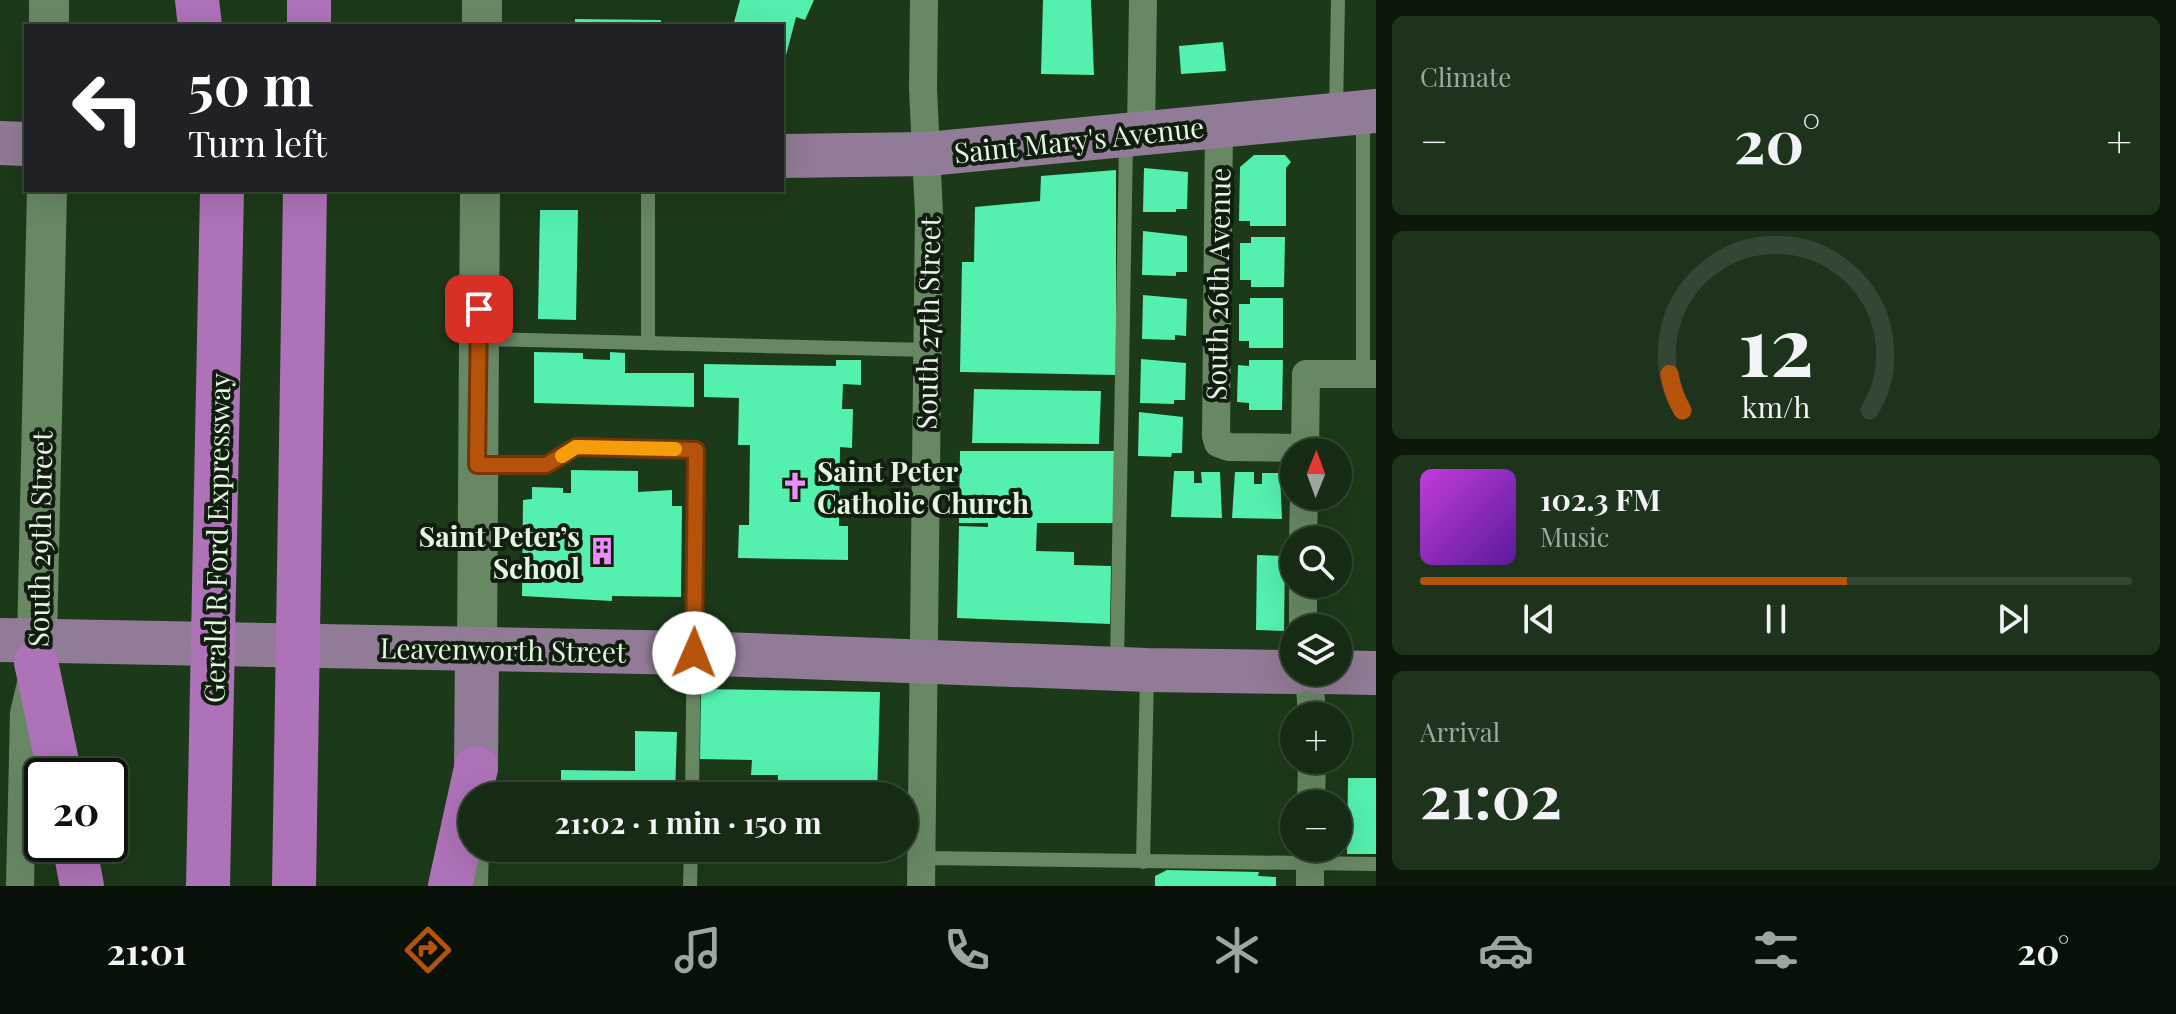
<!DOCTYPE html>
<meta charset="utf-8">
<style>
body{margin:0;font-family:"Playfair Display",serif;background:#1e331c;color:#f1f3f6;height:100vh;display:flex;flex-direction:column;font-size:30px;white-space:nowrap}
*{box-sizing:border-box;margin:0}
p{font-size:26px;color:#9da7a0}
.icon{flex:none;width:44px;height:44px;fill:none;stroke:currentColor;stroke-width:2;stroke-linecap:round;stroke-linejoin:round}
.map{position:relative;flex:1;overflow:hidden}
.sheet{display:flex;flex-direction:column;gap:16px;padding:16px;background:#0c180a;width:800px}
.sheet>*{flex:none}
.hud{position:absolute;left:24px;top:24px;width:760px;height:168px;border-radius:0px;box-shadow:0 8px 32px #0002,0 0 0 2px #344733;background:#202124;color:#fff;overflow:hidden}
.needle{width:52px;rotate:1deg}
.buttons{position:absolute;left:1280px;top:438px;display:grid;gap:16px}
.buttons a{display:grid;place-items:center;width:72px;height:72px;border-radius:50%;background:#152b13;box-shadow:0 8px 32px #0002,0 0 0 2px #344733;font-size:40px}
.speed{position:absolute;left:24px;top:758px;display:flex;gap:16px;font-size:40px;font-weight:700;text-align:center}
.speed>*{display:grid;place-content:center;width:104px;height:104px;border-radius:50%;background:#152b13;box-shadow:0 8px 32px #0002,0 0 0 2px #344733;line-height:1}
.speed .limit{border:4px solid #111;border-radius:12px;background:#fff;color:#111}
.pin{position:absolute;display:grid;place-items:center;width:68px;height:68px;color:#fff;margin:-34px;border-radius:16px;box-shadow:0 4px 12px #0006}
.me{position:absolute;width:88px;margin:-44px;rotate:1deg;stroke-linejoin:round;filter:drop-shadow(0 0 6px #0008)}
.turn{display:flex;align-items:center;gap:28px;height:168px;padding:0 32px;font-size:36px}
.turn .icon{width:104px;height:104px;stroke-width:2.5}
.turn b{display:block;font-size:56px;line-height:68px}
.big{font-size:60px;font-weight:700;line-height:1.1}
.sheet .tile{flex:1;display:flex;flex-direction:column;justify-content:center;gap:12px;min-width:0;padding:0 28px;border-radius:12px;background:#1e331c}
.sheet .dial{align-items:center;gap:0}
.dial svg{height:208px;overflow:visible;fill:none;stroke:#344733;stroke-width:7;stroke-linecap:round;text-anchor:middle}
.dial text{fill:#f1f3f6;stroke:none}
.song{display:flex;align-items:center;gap:24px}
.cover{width:96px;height:96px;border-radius:12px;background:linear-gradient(135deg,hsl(290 70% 55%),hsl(270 70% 35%))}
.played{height:8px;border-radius:4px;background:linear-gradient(90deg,#b45309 60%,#344733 60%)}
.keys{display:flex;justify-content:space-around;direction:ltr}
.heat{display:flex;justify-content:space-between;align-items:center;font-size:44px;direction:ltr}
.trip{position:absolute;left:458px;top:782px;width:460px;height:80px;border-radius:40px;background:#152b13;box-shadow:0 8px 32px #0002,0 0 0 2px #344733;font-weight:700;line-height:80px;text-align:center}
.tabs{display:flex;height:128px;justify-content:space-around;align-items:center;background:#081108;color:#9da7a0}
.tabs .icon{width:56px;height:56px}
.tabs .current{color:#b45309}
.tabs b{font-size:36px;color:#f1f3f6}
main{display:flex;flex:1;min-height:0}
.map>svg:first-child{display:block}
</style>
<main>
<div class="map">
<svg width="1376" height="886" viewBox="0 0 1376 886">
<rect width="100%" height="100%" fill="#1c3919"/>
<g fill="#53f0ae">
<polygon points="740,0 814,0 805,20 796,17 783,67 782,26 733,26"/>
<polygon points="1043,0 1091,0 1094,75 1041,74"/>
<polygon points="575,19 661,20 661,26 575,26"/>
<polygon points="1223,42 1226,71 1181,74 1179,46"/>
<polygon points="1254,155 1285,155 1291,162 1286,168 1286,226 1250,226 1250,221 1239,221 1240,167"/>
<polygon points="1144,168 1188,172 1187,209 1176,209 1176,212 1143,212"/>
<polygon points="1116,170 1116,375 960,372 962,262 974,262 975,207 1040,201 1041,176"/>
<polygon points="540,210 578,210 576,320 538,319"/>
<polygon points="1143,231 1187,236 1187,272 1176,272 1176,276 1142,275"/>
<polygon points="1251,237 1285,237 1284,287 1251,287 1251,280 1240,280 1240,243 1251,243"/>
<polygon points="1143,295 1187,299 1186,336 1175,335 1175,340 1142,339"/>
<polygon points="1250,298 1283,298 1283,348 1249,348 1249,341 1239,341 1239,304 1250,304"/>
<polygon points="534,352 583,353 583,359 610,360 610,352 625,353 625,373 694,373 694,407 534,403"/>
<polygon points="1141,359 1186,363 1185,400 1174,400 1174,404 1140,403"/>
<polygon points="836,360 861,360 861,385 843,384 842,409 853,409 852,448 840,447 839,526 848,526 848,560 738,558 739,525 749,525 750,445 738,445 739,398 704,397 704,364 836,366"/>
<polygon points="1249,360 1283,360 1282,410 1249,410 1249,403 1237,402 1238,365 1249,366"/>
<polygon points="974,389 1101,391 1099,444 972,443"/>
<polygon points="1139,412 1183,417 1182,453 1172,453 1171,457 1138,456"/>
<polygon points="960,451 1114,451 1114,523 1037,523 1036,551 1074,552 1074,565 1111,566 1110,624 957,618 959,526 988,527 988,523 959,523"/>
<polygon points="571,470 638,471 638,492 672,490 672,506 682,506 681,597 612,596 612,601 522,596 523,500 532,499 532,487 563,488 563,493 571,493"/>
<polygon points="1174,471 1194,471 1194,483 1202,483 1201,472 1220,472 1222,518 1171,517"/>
<polygon points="1235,472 1254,472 1254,484 1262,484 1262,473 1280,473 1282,519 1232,518"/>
<polygon points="1257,555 1285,556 1284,631 1256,630"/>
<polygon points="701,689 880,692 877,796 778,796 778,775 751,775 752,760 700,759"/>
<polygon points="635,731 677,732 675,796 561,796 561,770 635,771"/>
<polygon points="1348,778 1376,778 1376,854 1347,854"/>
<polygon points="1167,870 1259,872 1258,876 1276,877 1276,886 1155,886 1155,876"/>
</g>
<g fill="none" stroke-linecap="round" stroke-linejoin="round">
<g stroke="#688864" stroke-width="14">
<polyline points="1336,112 1338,0"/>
<polyline points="1363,117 1363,374"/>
<polyline points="483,339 927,350"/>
<polyline points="648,343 648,190"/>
<polyline points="482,465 546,465 576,447 696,450 692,796"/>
<polyline points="1117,665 1126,141"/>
<polyline points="692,786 706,788 721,796"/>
<polyline points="921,858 1376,864"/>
<polyline points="1143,862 1147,675"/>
<polyline points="690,886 691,848"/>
</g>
<g stroke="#688864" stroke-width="28">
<polyline points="1219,124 1216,436 1218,443 1229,447 1305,448"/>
<polyline points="1141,131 1143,0"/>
<polyline points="1305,452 1306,374 1376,374"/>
<polyline points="1303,540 1304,496"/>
<polyline points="1303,584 1303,628"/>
<polyline points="1309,672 1312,716"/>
<polyline points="1311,804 1312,760"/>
<polyline points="20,886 24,713 33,675"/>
<polyline points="474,886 475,848"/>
<polyline points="921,886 929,214 923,89 924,0"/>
<polyline points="1310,886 1310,848"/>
</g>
<g stroke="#688864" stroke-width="40">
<polyline points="49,26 49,0"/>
<polyline points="482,26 482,0"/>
<polyline points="37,641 47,190"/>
<polyline points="477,649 480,190"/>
</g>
<g stroke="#927b96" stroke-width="44">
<polyline points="0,143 26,144"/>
<polyline points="782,156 927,154 1376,111"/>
<polyline points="0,640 694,653 1147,670 1294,672"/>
<polyline points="1319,672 1376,673"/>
<polyline points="476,768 477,649"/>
</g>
<g stroke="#ae72b8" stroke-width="44">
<polyline points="197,0 200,26"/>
<polyline points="309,26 309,0"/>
<polyline points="36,662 60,776"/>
<polyline points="74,844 82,886"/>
<polyline points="208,886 222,190"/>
<polyline points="294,886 305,190"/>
<polyline points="450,886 476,768"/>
</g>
</g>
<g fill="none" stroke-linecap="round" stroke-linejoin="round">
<defs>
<polyline id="route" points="479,309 477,465 546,465 576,447 696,450 694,653"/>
</defs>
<use href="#route" stroke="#753606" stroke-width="20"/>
<use href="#route" stroke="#b45309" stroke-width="14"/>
<polyline stroke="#f59e0b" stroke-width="14" points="562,456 576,447 675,449"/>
</g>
<defs>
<symbol id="church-bare" viewBox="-9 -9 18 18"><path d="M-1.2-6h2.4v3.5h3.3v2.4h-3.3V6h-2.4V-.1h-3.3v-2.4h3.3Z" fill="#eb8dfb" stroke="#101d0f" stroke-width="2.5" paint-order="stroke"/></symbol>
<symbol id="building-bare" viewBox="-9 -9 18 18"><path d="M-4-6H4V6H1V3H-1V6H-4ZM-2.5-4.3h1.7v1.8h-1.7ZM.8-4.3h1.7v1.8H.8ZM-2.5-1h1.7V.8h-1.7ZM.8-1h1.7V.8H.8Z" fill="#eb8dfb" stroke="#101d0f" stroke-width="2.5" paint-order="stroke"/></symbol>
</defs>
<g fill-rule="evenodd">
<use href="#church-bare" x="775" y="466" width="40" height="40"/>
<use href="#building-bare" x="582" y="531" width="40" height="40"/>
</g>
<g text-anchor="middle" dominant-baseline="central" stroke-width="8" stroke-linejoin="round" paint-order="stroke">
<g font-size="28" fill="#e4f6e2" stroke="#101d0f">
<text transform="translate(1079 139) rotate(-6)">Saint Mary's Avenue</text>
<text transform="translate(1217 284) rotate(-89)">South 26th Avenue</text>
<text transform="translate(927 323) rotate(-89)">South 27th Street</text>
<text transform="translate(216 538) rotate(-89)">Gerald R Ford Expressway</text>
<text transform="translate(39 539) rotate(-89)">South 29th Street</text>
<text transform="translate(503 649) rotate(1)">Leavenworth Street</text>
</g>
<g font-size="28" font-weight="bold" fill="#e4f6e2" stroke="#101d0f" text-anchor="start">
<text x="817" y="470">Saint Peter<tspan x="817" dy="32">Catholic Church</tspan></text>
<text x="580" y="535" text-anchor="end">Saint Peter’s<tspan x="580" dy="32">School</tspan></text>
</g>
</g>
</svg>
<div class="buttons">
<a><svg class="needle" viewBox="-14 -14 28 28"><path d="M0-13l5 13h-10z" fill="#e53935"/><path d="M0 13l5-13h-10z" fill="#9da7a0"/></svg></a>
<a><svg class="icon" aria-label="search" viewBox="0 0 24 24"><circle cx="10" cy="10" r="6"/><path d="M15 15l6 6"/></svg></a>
<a><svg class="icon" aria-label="layers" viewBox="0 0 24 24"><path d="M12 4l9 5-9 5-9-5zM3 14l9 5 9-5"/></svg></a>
<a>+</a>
<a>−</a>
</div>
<div class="speed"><div class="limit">20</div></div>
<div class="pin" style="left:479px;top:309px;background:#d93025"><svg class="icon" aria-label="arrive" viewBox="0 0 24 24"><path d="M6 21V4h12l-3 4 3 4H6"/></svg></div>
<svg class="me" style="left:694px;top:653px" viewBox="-20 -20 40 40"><circle r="19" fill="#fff"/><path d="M0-13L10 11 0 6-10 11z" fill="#b45309"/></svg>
<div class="trip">21:02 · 1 min · 150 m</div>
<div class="hud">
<div class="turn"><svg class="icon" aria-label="left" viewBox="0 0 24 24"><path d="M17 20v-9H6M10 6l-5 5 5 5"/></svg><div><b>50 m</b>Turn left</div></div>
</div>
</div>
<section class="sheet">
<div class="tile"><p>Climate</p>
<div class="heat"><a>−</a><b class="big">20°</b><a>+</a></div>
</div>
<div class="tile dial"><svg viewBox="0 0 100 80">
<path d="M14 69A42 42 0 1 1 86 69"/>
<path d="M14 69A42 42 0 0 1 9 55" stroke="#b45309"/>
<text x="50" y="56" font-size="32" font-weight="700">12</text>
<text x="50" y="72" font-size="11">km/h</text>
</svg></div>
<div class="tile">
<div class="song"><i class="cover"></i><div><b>102.3 FM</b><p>Music</p></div></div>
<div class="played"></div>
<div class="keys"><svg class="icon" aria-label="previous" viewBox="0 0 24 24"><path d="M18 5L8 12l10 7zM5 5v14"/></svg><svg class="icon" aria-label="pause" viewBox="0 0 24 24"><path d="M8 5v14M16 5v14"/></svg><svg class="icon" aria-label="next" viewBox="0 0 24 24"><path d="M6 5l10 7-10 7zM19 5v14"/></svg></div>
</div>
<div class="tile"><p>Arrival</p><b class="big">21:02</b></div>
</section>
</main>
<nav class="tabs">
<b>21:01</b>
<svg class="icon current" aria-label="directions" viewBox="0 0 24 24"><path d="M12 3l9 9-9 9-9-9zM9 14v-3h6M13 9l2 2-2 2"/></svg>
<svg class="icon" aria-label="music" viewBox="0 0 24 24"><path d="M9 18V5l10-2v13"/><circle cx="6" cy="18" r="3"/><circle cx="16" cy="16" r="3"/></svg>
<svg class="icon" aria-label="phone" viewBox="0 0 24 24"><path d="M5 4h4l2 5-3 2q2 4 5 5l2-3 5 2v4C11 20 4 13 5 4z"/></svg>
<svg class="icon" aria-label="climate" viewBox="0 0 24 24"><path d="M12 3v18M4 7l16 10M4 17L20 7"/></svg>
<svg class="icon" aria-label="car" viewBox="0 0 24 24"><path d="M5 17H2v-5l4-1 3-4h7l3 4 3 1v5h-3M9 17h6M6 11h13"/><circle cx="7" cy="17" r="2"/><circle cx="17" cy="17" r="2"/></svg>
<svg class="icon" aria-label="filters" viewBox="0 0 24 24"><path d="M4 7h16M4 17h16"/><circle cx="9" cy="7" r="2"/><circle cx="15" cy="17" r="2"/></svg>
<b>20°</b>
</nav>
